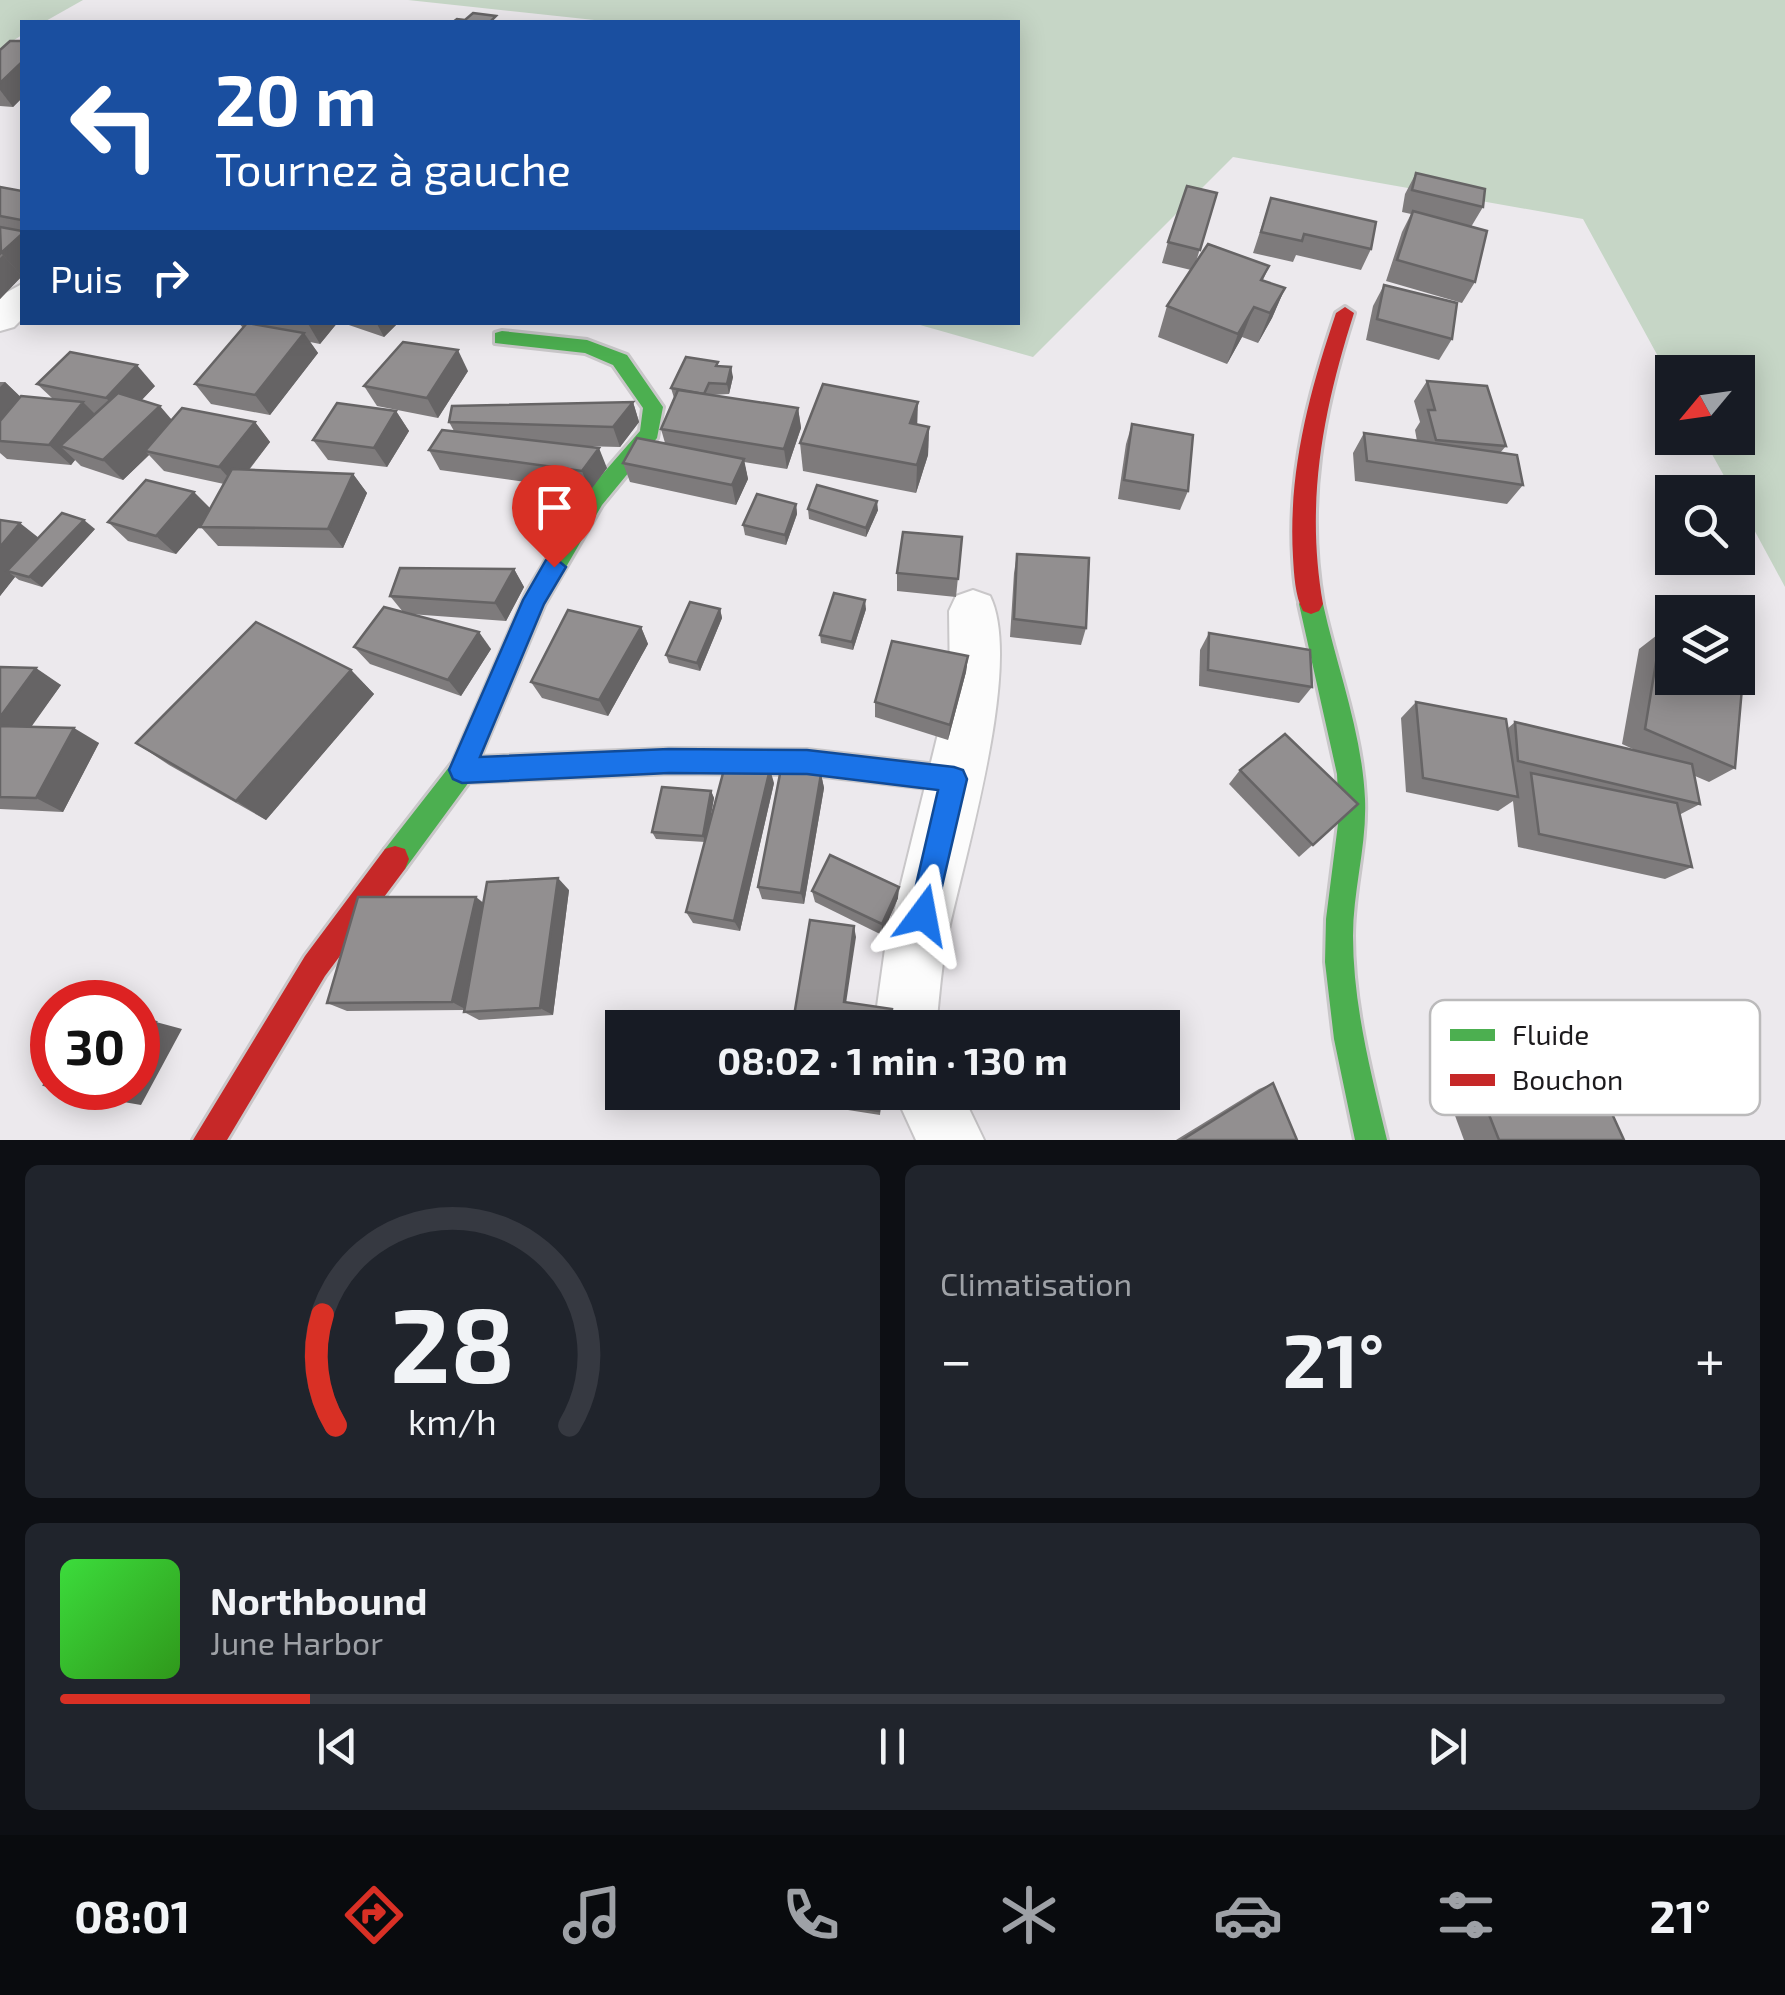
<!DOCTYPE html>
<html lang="fr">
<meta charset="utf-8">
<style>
body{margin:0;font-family:"Exo 2",sans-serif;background:#20242c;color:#f1f3f6;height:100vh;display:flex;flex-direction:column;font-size:38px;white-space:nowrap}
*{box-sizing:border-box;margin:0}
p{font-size:32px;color:#9ea1a6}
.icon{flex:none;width:55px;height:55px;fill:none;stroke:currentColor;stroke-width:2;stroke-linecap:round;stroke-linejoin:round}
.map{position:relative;height:1140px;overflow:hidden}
.sheet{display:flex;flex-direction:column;gap:25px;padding:25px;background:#0d0f14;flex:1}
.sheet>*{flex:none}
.guide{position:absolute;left:20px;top:20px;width:1000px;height:305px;border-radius:0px;box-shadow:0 5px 25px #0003;background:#1a4fa0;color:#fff;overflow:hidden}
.needle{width:65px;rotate:241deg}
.buttons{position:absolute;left:1655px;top:355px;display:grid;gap:20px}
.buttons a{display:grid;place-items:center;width:100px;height:100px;border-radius:0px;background:#171b24;box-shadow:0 5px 25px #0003;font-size:50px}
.speed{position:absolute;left:30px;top:980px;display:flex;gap:20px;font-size:50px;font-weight:700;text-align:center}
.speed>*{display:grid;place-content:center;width:130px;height:130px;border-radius:50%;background:#171b24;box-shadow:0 5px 25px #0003;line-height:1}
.speed .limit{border:15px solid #d22;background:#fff;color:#111}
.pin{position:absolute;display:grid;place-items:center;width:85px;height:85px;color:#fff;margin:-102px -42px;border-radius:50% 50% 50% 0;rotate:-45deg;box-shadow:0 0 10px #0007}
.pin .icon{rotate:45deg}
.me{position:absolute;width:110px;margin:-55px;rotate:13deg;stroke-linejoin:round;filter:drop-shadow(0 0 8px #0008)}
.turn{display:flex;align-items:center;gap:35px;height:210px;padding:0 30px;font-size:45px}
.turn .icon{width:130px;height:130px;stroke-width:2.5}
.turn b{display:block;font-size:70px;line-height:85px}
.then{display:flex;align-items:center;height:95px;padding:0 30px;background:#0003;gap:20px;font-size:38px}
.big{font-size:75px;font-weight:700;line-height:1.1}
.sheet .tile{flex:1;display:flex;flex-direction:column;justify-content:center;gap:15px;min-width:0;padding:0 35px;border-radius:15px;background:#20242c}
.sheet .dial{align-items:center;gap:0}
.dial svg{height:260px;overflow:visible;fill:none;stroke:#363941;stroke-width:7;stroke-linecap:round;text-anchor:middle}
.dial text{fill:#f1f3f6;stroke:none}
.song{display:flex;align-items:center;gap:30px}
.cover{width:120px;height:120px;border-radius:15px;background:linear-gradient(135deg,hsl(120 70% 55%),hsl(110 70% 35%))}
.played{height:10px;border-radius:5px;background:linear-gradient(90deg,#d93025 15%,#363941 15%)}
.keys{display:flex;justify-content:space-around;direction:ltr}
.heat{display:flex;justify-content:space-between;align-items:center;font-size:55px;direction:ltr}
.sheet .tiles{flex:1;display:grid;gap:25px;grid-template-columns:1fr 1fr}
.tile:last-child{grid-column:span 2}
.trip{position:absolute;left:605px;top:1010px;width:575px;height:100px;border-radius:0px;background:#171b24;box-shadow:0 5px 25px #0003;font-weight:700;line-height:100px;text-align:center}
.tab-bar{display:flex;height:160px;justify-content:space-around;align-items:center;background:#090b0e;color:#9ea1a6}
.tab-bar .icon{width:70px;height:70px}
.tab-bar .active{color:#d93025}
.tab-bar b{font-size:45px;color:#f1f3f6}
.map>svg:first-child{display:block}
</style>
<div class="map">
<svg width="1785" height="1140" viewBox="0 0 1785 1140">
<rect width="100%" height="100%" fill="#ece9ed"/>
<g fill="#c6d6c6">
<polygon points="0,0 83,0 44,22 22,22 22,35 0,49"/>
<polygon points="408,0 1785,0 1785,587 1738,500 1738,492 1733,492 1703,438 1738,438 1738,372 1672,372 1672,382 1583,219 1233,157 1033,357 913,323 1018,322 1018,22 613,22"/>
</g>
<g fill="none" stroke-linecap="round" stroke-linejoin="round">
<defs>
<g id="street">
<polygon points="22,284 22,319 14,327 0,331 0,296"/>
<path d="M 973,590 L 990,596 C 1024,665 962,863 946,943 C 941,971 939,1000 936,1028 L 874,1028 L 885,949 L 950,685 L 949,611 L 956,596 Z"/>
<polygon points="894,1092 961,1092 984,1140 916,1140"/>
</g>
<g id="fast">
<polygon points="502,331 587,340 627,355 663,407 657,438 602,505 544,605 480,757 669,749 807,750 954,767 963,770 967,779 963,788 954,791 807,774 669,773 469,782 405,869 395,872 385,869 381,859 385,849 453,762 526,594 586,493 640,431 643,408 613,365 585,353 495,343 495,333"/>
<path d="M 1311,594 L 1319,597 L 1323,604 C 1337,668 1362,732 1365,799 C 1367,845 1353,890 1353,936 C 1353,1005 1371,1073 1387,1140 L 1355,1140 L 1334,1039 L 1325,962 L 1326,919 L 1339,816 L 1337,774 L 1299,604 L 1303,597 Z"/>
</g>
<g id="jam">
<path d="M 1345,307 L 1354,313 C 1323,410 1305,502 1323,604 L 1319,611 L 1311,614 L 1303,611 C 1295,596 1294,574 1293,557 C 1288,472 1309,393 1336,313 Z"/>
<polygon points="395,846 405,849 409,859 405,869 325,976 227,1140 193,1140 305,956 385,849"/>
</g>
</defs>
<use href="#street" stroke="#c9c7c9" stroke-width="4"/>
<use href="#fast" stroke="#c9c7c9" stroke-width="6"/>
<use href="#jam" stroke="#c9c7c9" stroke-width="6"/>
<use href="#street" fill="#fcfcfc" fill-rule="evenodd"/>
<use href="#fast" fill="#4caf50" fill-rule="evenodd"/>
<use href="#jam" fill="#c62828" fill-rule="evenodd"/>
</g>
<g fill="#7e7b7c">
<polygon points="22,41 22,98 13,107 0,106 0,50"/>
<polygon points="1416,173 1483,207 1471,227 1475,282 1462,303 1386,281 1402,232 1411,214 1402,212 1405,194"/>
<polygon points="0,187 22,191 22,272 20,274 22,276 0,299"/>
<polygon points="1217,193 1195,265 1269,266 1263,280 1285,288 1272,318 1258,343 1242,337 1227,364 1158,337 1167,306 1191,270 1162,263 1168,242"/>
<polygon points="1271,198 1371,249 1361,270 1296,255 1293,262 1253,253"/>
<polygon points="1384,285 1452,339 1439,360 1366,340 1373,306"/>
<polygon points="238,322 338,322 320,344 310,342 318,353 270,415 211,404 195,384 243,328"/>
<polygon points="340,322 399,322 384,337"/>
<polygon points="719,366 733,377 729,394 711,395 798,408 801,428 787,469 744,462 748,479 736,505 630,482 623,463 665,443 661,429 674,398 671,388"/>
<polygon points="468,371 438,418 377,406 364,386"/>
<polygon points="1427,381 1506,446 1500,453 1523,485 1507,504 1355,481 1353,453 1364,433 1417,441 1415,430 1420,422 1414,401"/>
<polygon points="0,382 5,382 20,397 53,399 37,384 155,386 141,400 172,420 255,422 270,442 249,470 353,474 367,493 343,548 218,546 200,526 176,554 128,541 108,522 210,508 224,484 164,471 149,455 123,480 81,466 75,460 71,465 7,459 0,453"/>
<polygon points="633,402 639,422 620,447 580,446 607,468 590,491 440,470 429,450 454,431 449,422"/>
<polygon points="396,411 409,431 387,467 328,460 313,440"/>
<polygon points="917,424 929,427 928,455 916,493 803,471 800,443"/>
<polygon points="1132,424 1188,491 1180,510 1118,499 1126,444"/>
<polygon points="796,504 797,514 786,545 745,535 743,525"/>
<polygon points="808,509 878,510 866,537 809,519"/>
<polygon points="0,520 38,538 95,529 42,587 19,580 15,577 0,596"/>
<polygon points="962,537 956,597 897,591 897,573"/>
<polygon points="1017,554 1086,628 1081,645 1010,637 1014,573"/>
<polygon points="514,569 524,587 506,621 410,614 491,649 461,696 370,664 354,647 403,612 390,596"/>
<polygon points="720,609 722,618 700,671 669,663 666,655"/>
<polygon points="866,609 853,650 821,643 820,635"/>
<polygon points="641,627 648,644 608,716 542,698 531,682"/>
<polygon points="1661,632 1735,768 1709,782 1695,776 1700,804 1679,815 1692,867 1665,879 1518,847 1513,801 1498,811 1406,792 1401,718 1416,702 1508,728 1515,722 1635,750 1622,744 1639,649"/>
<polygon points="1209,633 1312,687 1299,703 1199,686 1200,650"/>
<polygon points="968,656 966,672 948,740 875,717 875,702"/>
<polygon points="0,667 61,685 31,726 99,743 63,812 0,809"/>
<polygon points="351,670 374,694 266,820 169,765 136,743"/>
<polygon points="1240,770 1358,804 1299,857 1229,784"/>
<polygon points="821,774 824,788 804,904 762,899 758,887"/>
<polygon points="774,783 740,931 693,923 686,912 705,842 656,839 652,832 711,791 714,798 709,826"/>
<polygon points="569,890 553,1015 479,1020 464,1012 464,1010 347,1011 327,1003 483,903"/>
<polygon points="812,891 898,898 882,935 815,902"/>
<polygon points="1273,1083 1297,1140 1176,1140 1259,1089"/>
<polygon points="781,1092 882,1092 880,1115 784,1100 780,1095"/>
<polygon points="1486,1107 1624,1140 1464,1140 1454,1113"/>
</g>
<g fill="#666465">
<polygon points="22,62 22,98 13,107 0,90 0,83"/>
<polygon points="22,234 22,272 20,274 1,253"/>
<polygon points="3,255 22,276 0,299 0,258"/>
<polygon points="1285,288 1272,318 1258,343 1270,313"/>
<polygon points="1254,307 1242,337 1227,364 1238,334"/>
<polygon points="307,322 338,322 320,344"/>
<polygon points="376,322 399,322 384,337"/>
<polygon points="304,333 318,353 270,415 255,395"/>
<polygon points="458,350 468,371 438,418 427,398"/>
<polygon points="137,365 155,386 125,418 106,398"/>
<polygon points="731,367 733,377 729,394 727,384"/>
<polygon points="5,382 26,402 0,431 0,387"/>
<polygon points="83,402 103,422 60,446 75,460 71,465 49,445"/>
<polygon points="633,402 639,422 620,447 613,427"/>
<polygon points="918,402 917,431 910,423"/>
<polygon points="160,406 178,427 145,451 149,455 123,480 103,460"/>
<polygon points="798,408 801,428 787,469 784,449"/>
<polygon points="396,411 409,431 387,467 374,448"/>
<polygon points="255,422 270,442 236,486 219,467"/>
<polygon points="929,427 928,455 916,493 917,465"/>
<polygon points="599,448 607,468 590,491 582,471"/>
<polygon points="744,459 748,479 736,505 732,485"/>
<polygon points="353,474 367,493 343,548 328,529"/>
<polygon points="194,492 213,511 176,554 156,536"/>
<polygon points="877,501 878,510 866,537 866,528"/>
<polygon points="796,504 797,514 786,545 785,535"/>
<polygon points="84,520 95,529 42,587 29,577"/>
<polygon points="20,523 44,542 7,571 15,577 0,596 0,547"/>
<polygon points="514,569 524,587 506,621 495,603"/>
<polygon points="865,600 866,609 853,650 852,642"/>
<polygon points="720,609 722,618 700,671 697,663"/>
<polygon points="641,627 648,644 608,716 599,700"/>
<polygon points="479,632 491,649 461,696 448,680"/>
<polygon points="968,656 966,672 948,740 950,725"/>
<polygon points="36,668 61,685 0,771 0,717"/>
<polygon points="351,670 374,694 266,820 236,801"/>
<polygon points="74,728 99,743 63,812 36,798"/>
<polygon points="770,769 774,783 740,931 734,921"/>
<polygon points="821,774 824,788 804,904 801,893"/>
<polygon points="711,791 714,798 706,842 703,836"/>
<polygon points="558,878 569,890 553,1015 540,1008"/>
<polygon points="899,887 898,898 882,935 882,924"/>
<polygon points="476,897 490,908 467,1010 452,1002"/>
<polygon points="854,926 856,937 845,1010 844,1002"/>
<polygon points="156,1022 182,1029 141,1105 112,1100 119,1088 138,1088 138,1054"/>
</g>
<g fill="#928f90" stroke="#666465" stroke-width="2.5">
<polygon points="473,13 496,16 490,22 453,22 457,19 465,20"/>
<polygon points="10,41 22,41 22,62 0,83 0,50"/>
<polygon points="1416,173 1485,189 1483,207 1412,190"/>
<polygon points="1187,186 1217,193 1200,250 1168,242"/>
<polygon points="0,187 22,191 22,219 21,220 0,216"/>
<polygon points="1271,198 1376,222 1371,249 1304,234 1302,241 1261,232"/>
<polygon points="1413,211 1487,231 1475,282 1397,260"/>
<polygon points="0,227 22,231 22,234 1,253"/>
<polygon points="1208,244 1269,266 1261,280 1285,288 1270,313 1254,307 1238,334 1167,306"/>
<polygon points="1384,285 1457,303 1452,339 1377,319"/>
<polygon points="247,323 304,333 255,395 195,384"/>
<polygon points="403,342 458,350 427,398 364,386"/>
<polygon points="70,352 137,365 106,398 37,384"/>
<polygon points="686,357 718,362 716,366 731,367 727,384 709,383 704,394 671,388"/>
<polygon points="1427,381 1487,386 1506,446 1436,440 1428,410 1435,410"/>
<polygon points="823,384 918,402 910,423 929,427 917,465 800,443"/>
<polygon points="678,390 798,408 784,449 661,429"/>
<polygon points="118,393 160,406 103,460 60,446"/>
<polygon points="21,396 83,402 49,445 0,441 0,421"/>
<polygon points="633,402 613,427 449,422 452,406"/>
<polygon points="337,403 396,411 374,448 313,440"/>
<polygon points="182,408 255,422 219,467 145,451"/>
<polygon points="1132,424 1193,435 1188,491 1124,480"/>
<polygon points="442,430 599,448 582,471 429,450"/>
<polygon points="1364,433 1517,455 1523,485 1367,461"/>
<polygon points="637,438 744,459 732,485 623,463"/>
<polygon points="232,469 353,474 328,529 200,527"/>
<polygon points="146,480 194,492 156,536 108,522"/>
<polygon points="817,485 877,501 866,528 808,509"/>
<polygon points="757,494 796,504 785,535 743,525"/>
<polygon points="62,513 84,520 29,577 7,571"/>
<polygon points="0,520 20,523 0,547"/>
<polygon points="903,532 962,537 958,579 897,573"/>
<polygon points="1017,554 1089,558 1086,628 1014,619"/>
<polygon points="400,568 514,569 495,603 390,596"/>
<polygon points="834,593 865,600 852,642 820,635"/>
<polygon points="690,602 720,609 697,663 666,655"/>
<polygon points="384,607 479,632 448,680 354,647"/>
<polygon points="568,610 641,627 599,700 531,682"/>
<polygon points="256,622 351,670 236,801 136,743"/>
<polygon points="1661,632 1672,637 1672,678 1738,678 1738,663 1744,665 1735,768 1645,729"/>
<polygon points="1209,633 1310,650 1312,687 1208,670"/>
<polygon points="892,641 968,656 950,725 875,702"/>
<polygon points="0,667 36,668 0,717"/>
<polygon points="1416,702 1506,719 1518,797 1423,778"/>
<polygon points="1515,722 1692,764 1700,804 1518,761"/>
<polygon points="0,726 74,728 36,798 0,797"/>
<polygon points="1285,734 1358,804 1313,845 1240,770"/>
<polygon points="726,762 770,769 734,921 686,912"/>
<polygon points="781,769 821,774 801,893 758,887"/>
<polygon points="1531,773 1677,803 1692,867 1539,834"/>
<polygon points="662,787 711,791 703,836 652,832"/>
<polygon points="830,855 899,887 882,924 812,891"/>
<polygon points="558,878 540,1008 464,1012 487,882"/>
<polygon points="358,897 476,897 452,1002 327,1003"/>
<polygon points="810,920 854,926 844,1002 892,1009 889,1028 792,1028"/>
<polygon points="138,1017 156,1022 138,1054"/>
<polygon points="52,1071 52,1087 44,1085"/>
<polygon points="1273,1083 1297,1140 1182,1140"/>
<polygon points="55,1088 119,1088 112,1100"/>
<polygon points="781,1092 881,1092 879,1111 780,1095"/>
<polygon points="1603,1094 1624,1140 1499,1140 1486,1107"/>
</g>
<polygon fill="#1a73e8" stroke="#114b97" stroke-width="2.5" points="554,557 566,567 544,604 480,757 669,749 807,750 954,767 963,770 967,779 933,925 923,929 913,925 909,915 938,790 807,774 669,773 462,783 453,779 449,770 523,600 546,560"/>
<rect x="1430" y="1000" width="330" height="115" rx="15" fill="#fff" stroke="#bbbabb" stroke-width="2.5"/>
<rect x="1450" y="1029" width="45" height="12" fill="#4caf50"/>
<rect x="1450" y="1074" width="45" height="12" fill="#c62828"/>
<g font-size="28" fill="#1c1a1d">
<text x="1512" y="1045">Fluide</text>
<text x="1512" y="1090">Bouchon</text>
</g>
</svg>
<div class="buttons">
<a><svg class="needle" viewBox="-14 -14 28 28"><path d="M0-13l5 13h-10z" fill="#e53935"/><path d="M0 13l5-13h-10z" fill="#9ea1a6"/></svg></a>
<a><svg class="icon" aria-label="search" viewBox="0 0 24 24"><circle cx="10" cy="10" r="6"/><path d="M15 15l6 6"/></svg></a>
<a><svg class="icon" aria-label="layers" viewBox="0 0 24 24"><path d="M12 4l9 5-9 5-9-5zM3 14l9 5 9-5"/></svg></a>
</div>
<div class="speed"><div class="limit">30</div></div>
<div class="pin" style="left:554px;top:567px;background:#d93025"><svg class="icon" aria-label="arrive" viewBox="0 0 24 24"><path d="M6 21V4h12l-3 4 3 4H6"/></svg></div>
<svg class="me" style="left:923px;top:915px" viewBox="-20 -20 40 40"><path d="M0-17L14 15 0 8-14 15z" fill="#1a73e8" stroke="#fff" stroke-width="4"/></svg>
<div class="trip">08:02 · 1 min · 130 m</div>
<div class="guide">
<div class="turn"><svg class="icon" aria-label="left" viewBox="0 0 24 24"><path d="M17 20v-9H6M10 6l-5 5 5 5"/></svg><div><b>20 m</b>Tournez à gauche</div></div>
<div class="then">Puis<svg class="icon" aria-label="right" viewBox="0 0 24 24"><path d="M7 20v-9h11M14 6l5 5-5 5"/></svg></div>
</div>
</div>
<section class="sheet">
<div class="tiles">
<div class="tile dial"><svg viewBox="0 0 100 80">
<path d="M14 69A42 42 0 1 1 86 69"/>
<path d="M14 69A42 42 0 0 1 10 35" stroke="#d93025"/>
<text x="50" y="56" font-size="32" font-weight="700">28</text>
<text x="50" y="72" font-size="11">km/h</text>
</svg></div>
<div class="tile"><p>Climatisation</p>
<div class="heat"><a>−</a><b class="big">21°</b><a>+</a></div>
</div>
<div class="tile">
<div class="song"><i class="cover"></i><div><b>Northbound</b><p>June Harbor</p></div></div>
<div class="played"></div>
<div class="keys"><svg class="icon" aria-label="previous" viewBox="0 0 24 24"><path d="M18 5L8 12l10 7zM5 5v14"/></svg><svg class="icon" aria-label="pause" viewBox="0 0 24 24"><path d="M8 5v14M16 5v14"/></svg><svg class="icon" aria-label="next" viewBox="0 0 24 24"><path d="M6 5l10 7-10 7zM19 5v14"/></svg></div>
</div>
</div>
</section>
<nav class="tab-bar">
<b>08:01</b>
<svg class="icon active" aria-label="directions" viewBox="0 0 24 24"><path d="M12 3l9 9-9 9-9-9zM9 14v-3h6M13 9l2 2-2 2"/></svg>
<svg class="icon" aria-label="music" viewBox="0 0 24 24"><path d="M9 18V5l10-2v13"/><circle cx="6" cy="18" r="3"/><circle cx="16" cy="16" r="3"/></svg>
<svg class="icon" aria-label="phone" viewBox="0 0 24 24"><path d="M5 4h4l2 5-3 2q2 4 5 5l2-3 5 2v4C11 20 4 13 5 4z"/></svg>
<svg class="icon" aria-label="climate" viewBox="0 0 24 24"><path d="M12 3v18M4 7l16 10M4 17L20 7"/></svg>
<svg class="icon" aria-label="car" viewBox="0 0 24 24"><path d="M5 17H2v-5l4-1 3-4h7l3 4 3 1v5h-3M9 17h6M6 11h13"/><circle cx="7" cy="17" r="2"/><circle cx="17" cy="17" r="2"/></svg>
<svg class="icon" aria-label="filters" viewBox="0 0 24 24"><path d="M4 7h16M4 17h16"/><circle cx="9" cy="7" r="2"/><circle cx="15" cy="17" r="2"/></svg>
<b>21°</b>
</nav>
